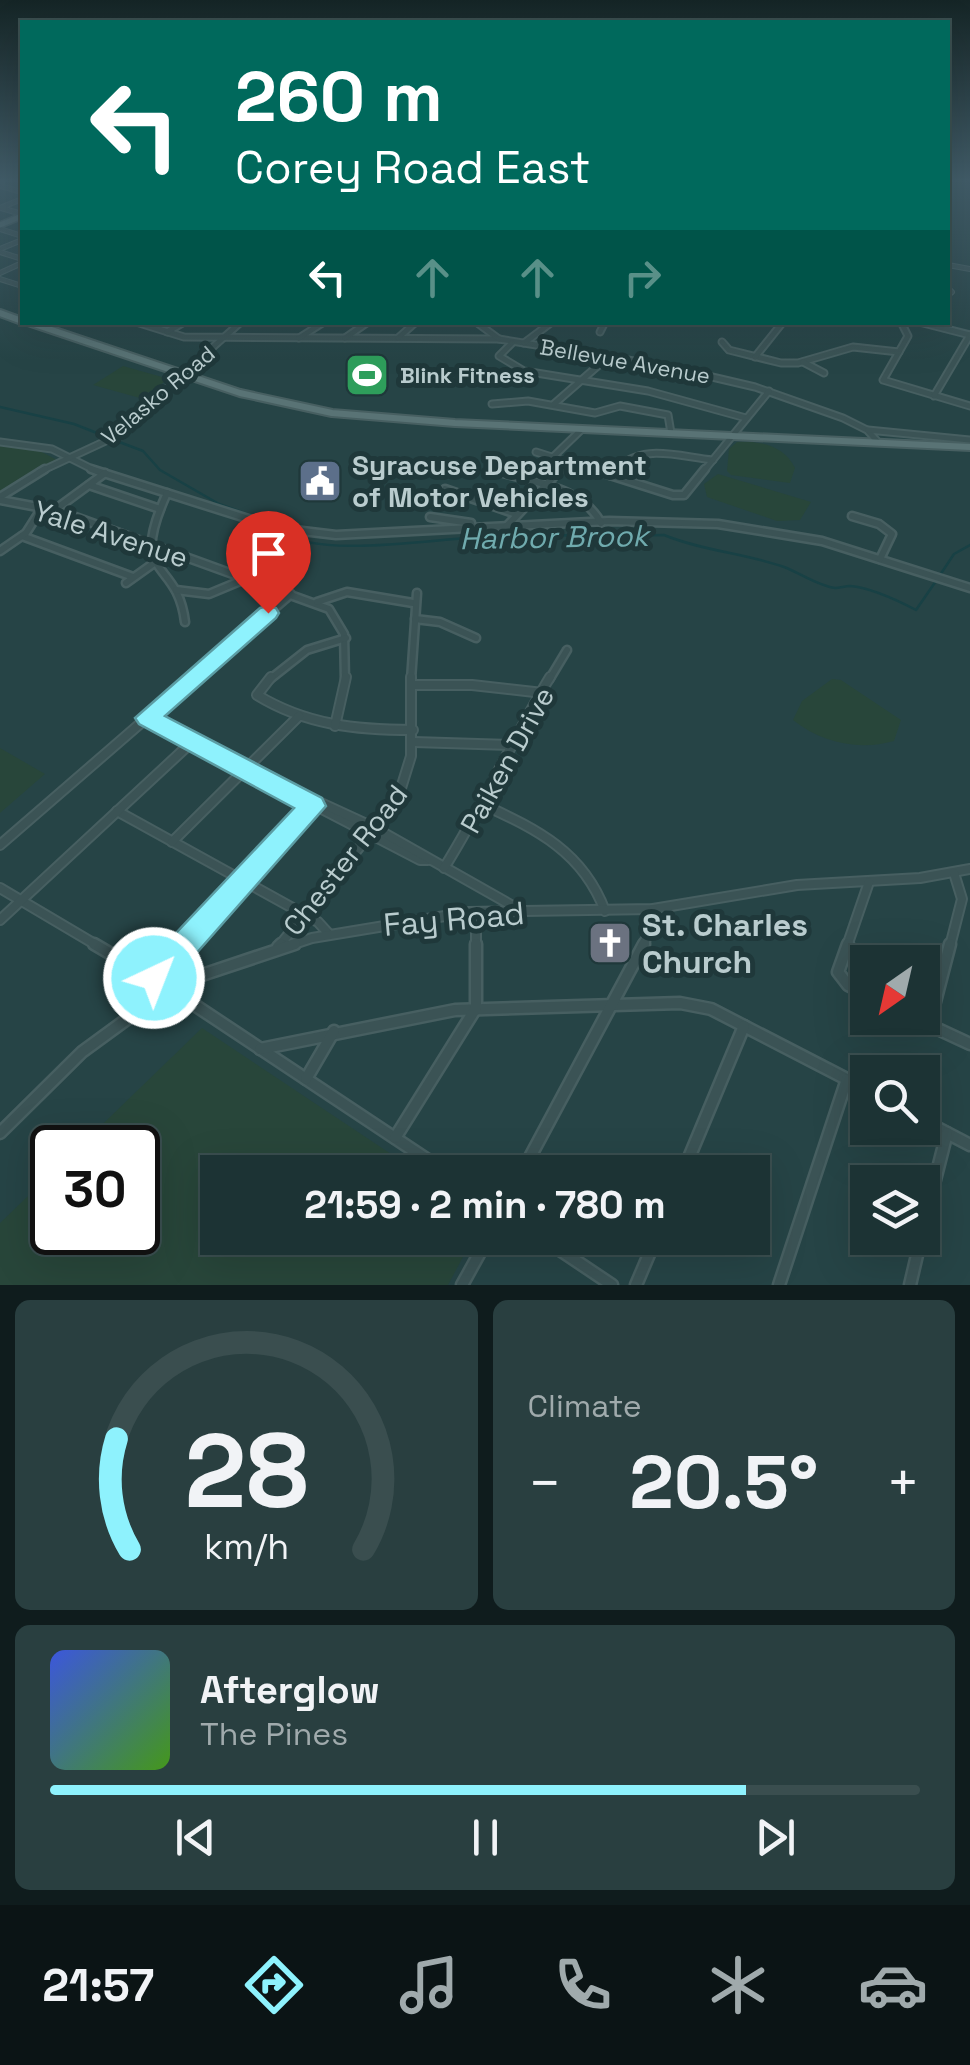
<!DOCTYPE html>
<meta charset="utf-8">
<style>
body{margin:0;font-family:"Space Grotesk",sans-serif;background:#293f40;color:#f1f3f6;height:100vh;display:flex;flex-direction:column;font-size:38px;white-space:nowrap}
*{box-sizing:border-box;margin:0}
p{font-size:32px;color:#a0aaac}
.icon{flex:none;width:55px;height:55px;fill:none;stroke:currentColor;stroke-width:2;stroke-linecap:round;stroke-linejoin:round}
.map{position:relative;height:1285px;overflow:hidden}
.drawer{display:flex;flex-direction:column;gap:15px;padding:15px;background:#0f1c1d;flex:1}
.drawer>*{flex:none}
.banner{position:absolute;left:20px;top:20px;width:930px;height:305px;border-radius:0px;box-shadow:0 10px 40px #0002,0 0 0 2px #3a4e4f;background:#00695c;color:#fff;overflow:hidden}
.needle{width:65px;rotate:214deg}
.tools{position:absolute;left:850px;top:945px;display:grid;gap:20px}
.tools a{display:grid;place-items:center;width:90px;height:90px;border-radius:0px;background:#1c3334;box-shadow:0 10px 40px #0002,0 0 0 2px #3a4e4f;font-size:50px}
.speed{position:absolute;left:30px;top:1125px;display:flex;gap:20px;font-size:50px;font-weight:700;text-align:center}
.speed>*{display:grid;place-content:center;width:130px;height:130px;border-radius:50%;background:#1c3334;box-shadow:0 10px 40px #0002,0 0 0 2px #3a4e4f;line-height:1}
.speed .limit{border:5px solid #111;border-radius:15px;background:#fff;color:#111}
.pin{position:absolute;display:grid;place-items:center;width:85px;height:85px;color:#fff;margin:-102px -42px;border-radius:50% 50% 50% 0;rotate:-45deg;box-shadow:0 0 10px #0007}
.pin .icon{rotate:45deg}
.me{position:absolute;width:110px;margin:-55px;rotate:43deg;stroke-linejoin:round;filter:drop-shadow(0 0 8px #0008)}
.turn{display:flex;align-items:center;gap:35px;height:210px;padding:0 50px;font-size:45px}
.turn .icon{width:130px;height:130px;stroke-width:2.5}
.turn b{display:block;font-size:70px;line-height:85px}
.lanes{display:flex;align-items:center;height:95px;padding:0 50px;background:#0003;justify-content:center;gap:50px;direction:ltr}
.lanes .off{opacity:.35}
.big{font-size:75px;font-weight:800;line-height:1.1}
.drawer .tile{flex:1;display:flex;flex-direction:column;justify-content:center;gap:15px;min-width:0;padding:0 35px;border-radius:15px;background:#293f40}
.drawer .dial{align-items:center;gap:0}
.dial svg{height:260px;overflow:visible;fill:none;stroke:#3a4e4f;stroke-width:7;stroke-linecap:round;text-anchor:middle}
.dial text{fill:#f1f3f6;stroke:none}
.song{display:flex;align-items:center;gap:30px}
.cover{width:120px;height:120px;border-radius:15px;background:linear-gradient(135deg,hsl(230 70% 55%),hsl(100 70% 35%))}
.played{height:10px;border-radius:5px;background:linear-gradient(90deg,#8ef2fd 80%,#3a4e4f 80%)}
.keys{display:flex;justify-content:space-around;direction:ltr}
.heat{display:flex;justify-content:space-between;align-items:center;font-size:55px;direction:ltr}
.drawer .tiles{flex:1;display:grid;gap:15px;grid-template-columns:1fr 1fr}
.tile:last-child{grid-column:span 2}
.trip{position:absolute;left:200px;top:1155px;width:570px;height:100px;border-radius:0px;background:#1c3334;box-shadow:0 10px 40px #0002,0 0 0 2px #3a4e4f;font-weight:800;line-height:100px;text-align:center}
.menu{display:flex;height:160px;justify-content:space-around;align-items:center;background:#0b1415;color:#a0aaac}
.menu .icon{width:70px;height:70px}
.menu .current{color:#8ef2fd}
.menu b{font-size:45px;color:#f1f3f6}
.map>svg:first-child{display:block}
</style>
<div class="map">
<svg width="970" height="1285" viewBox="0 0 970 1285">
<rect width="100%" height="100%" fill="#264446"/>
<g fill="#28463a">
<polygon points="123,366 169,379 140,398 93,385"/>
<path d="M 737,442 C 761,441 783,445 795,468 L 790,483 L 731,475 L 727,471 L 729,449 Z"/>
<polygon points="0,446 36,449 57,460 24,476 0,495"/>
<polygon points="718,474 811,502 800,520 777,521 707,497 704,484"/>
<path d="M 832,679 L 841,680 L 901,720 L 894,741 C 859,751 822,743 793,720 L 802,701 Z"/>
<polygon points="0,748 45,774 0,813"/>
<polygon points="202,1028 418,1172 218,1172 218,1238 473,1238 448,1285 0,1285 0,1223 52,1173 52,1232 138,1232 138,1148 79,1147"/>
</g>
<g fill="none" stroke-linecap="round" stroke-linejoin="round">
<g stroke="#184145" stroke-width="2.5">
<polyline points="0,407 74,424 107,437"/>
<polyline points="114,440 143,451 160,470 219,504 270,522"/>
<path d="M 276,532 C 325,558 424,540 480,537 C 541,534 603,536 664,535 C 703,551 744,553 784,567 C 800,573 818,586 835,588 C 840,588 845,586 850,586 C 872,588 897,600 916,610 L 936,581"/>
<polyline points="940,575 954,554 970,545"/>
</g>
<defs>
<g id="minor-far4">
<polyline points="0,181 4,180"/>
<polyline points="0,186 22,192"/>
<polyline points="0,208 22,199"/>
<polyline points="1,208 22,214"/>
<polyline points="0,229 22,236"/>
<polyline points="0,249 22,240"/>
<polyline points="0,252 22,259"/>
<polyline points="948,265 970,269"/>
<polyline points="0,273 22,263"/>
<polyline points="0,279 22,286"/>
<polyline points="948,288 952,292 948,295"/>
</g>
<g id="minor-far3">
<polyline points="136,322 184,337 499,339 665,366 755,387 843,418 867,430 878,442"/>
<polyline points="476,322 499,339"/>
<polyline points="786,322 899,322"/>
<polyline points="901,322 908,336 883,380 970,406"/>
<polyline points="919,322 970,335"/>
<polyline points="167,332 184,322"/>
<polyline points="600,332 605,322"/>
<polyline points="299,338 324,322"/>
<polyline points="345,338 368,322"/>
<polyline points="398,338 416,322"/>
<polyline points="722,342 729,350 781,363 798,363 853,347 899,352"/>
<polyline points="512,343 499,356 524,371 648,391 746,418"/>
<polyline points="524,343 552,322"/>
<polyline points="755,357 783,322"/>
<polyline points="803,362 824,373"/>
<polyline points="934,396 970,335"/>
<polyline points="492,404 528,401 595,413 620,406 668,415 671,433"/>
<polyline points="554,404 608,357"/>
<polyline points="868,430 970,440"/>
<polyline points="0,442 52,449 98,472"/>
<polyline points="536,452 599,472"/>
<polyline points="553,457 582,429"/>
<polyline points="39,472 110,439 241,322"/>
<polyline points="559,472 568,462"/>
<path d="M 613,472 C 641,442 675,456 713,460"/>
<polyline points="703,472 769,391"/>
</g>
<g id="minor-far2">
<polyline points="91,469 277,528 336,535 609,521 718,524 822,541 970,588"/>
<polyline points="591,469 673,495 684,495 705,469"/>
<path d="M 500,472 C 536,483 582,487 601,523"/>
<polyline points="610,475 616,469"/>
<polyline points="89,485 160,509"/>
<polyline points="445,489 516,514"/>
<path d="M 167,493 C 127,581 177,556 185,622"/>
<polyline points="0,497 45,469"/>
<polyline points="0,500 59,511 329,609 344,634 345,680"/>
<polyline points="56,509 105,473"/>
<polyline points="852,516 879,524 892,534 880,559"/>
<polyline points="430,517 471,523 472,529"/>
<polyline points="505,528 561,469"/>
<polyline points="22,536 133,577"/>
<polyline points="0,551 26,533 40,511"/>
<polyline points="126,583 154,563"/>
<polyline points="176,590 209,594 245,579"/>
<polyline points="317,602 347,592 413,603"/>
<polyline points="415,619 440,622 476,638"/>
<polyline points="191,680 291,594"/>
<polyline points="269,680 307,650 346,638"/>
<polyline points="411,680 417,593"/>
<polyline points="549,680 567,650"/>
</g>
<g id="minor-far1">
<path d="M 271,677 L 257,695 C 306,725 357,730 413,730"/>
<polyline points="412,685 472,685 543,693"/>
<polyline points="147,718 420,860 428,860"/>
<polyline points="335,726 346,677"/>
<polyline points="414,742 511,745"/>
<polyline points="273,781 375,828 518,909"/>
<path d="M 484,805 C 538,830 583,852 605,911"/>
<polyline points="117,811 318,922 329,934"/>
<polyline points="172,842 299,716"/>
<polyline points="0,845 194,677"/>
<path d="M 444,868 C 483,806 512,740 550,677"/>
<polyline points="0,888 98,946"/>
<polyline points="476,912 476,946"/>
<polyline points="0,920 193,741"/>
<polyline points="184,946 316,803"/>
<polyline points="279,946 397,801 411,756 411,677"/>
<polyline points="288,946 312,938 469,912 653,909 797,885 920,878 970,869"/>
<polyline points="642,946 652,928 653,909"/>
<polyline points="847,946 869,882"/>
<polyline points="950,946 962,899 954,873"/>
</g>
<g id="minor">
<polyline points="94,944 169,988 446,1172"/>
<polyline points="848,944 838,972 848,985 868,995"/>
<polyline points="278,947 281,944"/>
<polyline points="154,979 187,944"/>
<polyline points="914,1018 970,1044"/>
<polyline points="929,1025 950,944"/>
<polyline points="260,1049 455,1010 680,1003 711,1009 868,1090"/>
<polyline points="306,1079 334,1031"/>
<polyline points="922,1120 970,1145"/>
<polyline points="0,1133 82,1052 175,984 295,944"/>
<polyline points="395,1138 476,1008 476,944"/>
<polyline points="522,1172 644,944"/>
<polyline points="683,1172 744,1026"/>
<polyline points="922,1231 947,1133"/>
<polyline points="542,1238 612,1285"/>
<polyline points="462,1285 488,1238"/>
<polyline points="636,1285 656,1238"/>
<polyline points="779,1285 847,1079"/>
<polyline points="910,1285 921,1238"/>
</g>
<polyline id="major-far1" points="0,225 22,216"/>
<g id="major">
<polyline points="0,313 22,321"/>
<polyline points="28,322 240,393 332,413 455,423 970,447"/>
</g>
</defs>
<use href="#minor-far4" stroke="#475f61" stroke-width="6"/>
<use href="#minor-far3" stroke="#475f61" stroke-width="9"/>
<use href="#minor-far2" stroke="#475f61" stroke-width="11"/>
<use href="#minor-far1" stroke="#475f61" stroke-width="12"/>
<use href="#minor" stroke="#475f61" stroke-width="15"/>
<use href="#major-far1" stroke="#475f61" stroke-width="8"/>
<use href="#major" stroke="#475f61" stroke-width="10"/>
<use href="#minor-far4" stroke="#3b5355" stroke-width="4"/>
<use href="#minor-far3" stroke="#3b5355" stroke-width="5"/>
<use href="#minor-far2" stroke="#3b5355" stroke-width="6"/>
<use href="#minor-far1" stroke="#3b5355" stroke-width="8"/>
<use href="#minor" stroke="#3b5355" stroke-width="10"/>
<use href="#major-far1" stroke="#597375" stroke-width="5"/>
<use href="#major" stroke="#597375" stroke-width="6"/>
</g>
<linearGradient id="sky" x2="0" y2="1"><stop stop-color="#152526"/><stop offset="0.5" stop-color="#415c68"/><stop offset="1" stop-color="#415c68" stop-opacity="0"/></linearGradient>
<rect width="970" height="360" fill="url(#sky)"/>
<polygon fill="#8ef2fd" stroke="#5c9da4" stroke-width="2.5" points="268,606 276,608 279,613 276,618 165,716 322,798 326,806 165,989 154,993 143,989 139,978 143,968 294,808 139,724 135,718 260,608"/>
<defs>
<symbol id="stadium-square" viewBox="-11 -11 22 22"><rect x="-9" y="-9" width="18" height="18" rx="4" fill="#2e9e5b" stroke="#1f383a"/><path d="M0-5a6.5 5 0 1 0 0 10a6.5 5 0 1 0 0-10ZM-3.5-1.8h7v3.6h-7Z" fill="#fff"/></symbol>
<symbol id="civic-square" viewBox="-11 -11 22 22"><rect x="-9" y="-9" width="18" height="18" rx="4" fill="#5c6f8a" stroke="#1f383a"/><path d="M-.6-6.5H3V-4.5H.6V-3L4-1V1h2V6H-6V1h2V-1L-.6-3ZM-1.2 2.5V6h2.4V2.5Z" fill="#fff"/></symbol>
<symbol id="church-square" viewBox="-11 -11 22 22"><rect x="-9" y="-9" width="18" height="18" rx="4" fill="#6b7280" stroke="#1f383a"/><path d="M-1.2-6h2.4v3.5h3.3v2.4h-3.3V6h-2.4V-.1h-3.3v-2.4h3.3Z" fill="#fff"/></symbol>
</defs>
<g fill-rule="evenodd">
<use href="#stadium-square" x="342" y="350" width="50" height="50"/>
<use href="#civic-square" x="295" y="456" width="50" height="50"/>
<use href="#church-square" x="585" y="918" width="50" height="50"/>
</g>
<g text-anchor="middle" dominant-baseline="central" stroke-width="10" stroke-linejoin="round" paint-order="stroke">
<g font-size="22" fill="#b9ccce" stroke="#1f383a">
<text transform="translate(625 361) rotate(10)">Bellevue Avenue</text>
<text transform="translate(158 395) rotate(-40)">Velasko Road</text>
</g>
<g font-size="22" font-weight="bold" fill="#b9ccce" stroke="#1f383a" text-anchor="start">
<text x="400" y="375">Blink Fitness</text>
</g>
<g font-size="28" font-weight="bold" fill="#b9ccce" stroke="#1f383a" text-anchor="start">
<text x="352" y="465">Syracuse Department<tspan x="352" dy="32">of Motor Vehicles</tspan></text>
</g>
<g font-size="28" fill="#b9ccce" stroke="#1f383a">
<text transform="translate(111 534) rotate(18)">Yale Avenue</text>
<text transform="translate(507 760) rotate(-61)">Paiken Drive</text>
<text transform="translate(345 860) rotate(-52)">Chester Road</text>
</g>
<g font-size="30" font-style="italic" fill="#70abae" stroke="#1f383a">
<text transform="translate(554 537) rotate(-1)">Harbor Brook</text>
</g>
<g font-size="32" fill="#b9ccce" stroke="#1f383a">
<text transform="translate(454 919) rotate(-5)">Fay Road</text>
</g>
<g font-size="32" font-weight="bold" fill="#b9ccce" stroke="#1f383a" text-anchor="start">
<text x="642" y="925">St. Charles<tspan x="642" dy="37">Church</tspan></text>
</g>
</g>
</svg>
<div class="tools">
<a><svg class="needle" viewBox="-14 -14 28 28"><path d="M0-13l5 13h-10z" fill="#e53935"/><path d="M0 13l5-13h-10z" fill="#a0aaac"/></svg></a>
<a><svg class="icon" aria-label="search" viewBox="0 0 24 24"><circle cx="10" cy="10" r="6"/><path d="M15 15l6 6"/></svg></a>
<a><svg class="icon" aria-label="layers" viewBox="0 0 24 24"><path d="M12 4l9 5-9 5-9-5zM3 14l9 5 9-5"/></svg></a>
</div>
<div class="speed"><div class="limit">30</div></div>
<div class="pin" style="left:268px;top:613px;background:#d93025"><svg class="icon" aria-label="arrive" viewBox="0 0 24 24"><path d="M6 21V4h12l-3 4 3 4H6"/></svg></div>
<svg class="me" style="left:154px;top:978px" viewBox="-20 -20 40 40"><circle r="17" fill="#8ef2fd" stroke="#fff" stroke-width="3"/><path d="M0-11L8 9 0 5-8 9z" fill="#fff"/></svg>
<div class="trip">21:59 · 2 min · 780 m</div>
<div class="banner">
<div class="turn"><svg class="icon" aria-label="left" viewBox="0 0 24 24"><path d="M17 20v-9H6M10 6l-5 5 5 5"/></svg><div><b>260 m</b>Corey Road East</div></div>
<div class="lanes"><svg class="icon" aria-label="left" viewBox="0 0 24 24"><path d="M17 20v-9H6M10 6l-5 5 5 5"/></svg><svg class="icon off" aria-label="ahead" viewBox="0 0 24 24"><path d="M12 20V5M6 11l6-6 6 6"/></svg><svg class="icon off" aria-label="ahead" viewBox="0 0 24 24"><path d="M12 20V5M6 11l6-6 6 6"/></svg><svg class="icon off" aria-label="right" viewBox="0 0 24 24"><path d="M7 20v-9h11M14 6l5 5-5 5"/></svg></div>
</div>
</div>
<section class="drawer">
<div class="tiles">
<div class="tile dial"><svg viewBox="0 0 100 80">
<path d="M14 69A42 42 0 1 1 86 69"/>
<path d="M14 69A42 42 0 0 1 10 35" stroke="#8ef2fd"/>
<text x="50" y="56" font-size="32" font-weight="700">28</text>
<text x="50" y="72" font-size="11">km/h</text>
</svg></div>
<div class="tile"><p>Climate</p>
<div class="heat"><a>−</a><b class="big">20.5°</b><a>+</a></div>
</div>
<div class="tile">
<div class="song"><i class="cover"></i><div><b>Afterglow</b><p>The Pines</p></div></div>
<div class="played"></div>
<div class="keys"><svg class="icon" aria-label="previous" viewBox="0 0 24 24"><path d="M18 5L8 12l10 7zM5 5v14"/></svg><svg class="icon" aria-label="pause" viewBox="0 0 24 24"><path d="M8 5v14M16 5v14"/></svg><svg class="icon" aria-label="next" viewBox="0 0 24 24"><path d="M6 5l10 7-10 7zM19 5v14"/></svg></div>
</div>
</div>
</section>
<nav class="menu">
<b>21:57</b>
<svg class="icon current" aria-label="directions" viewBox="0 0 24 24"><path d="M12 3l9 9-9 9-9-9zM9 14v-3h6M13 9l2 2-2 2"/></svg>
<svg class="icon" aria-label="music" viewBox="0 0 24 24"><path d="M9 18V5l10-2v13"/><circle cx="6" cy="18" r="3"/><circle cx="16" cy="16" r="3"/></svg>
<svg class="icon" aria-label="phone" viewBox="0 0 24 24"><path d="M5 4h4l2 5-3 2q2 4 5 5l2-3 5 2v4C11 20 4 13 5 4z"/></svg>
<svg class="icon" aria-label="climate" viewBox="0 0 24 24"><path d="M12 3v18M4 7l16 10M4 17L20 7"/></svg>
<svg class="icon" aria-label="car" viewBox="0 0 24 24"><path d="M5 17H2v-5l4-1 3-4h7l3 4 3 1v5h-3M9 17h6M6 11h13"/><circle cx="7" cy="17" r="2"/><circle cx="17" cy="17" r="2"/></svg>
</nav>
